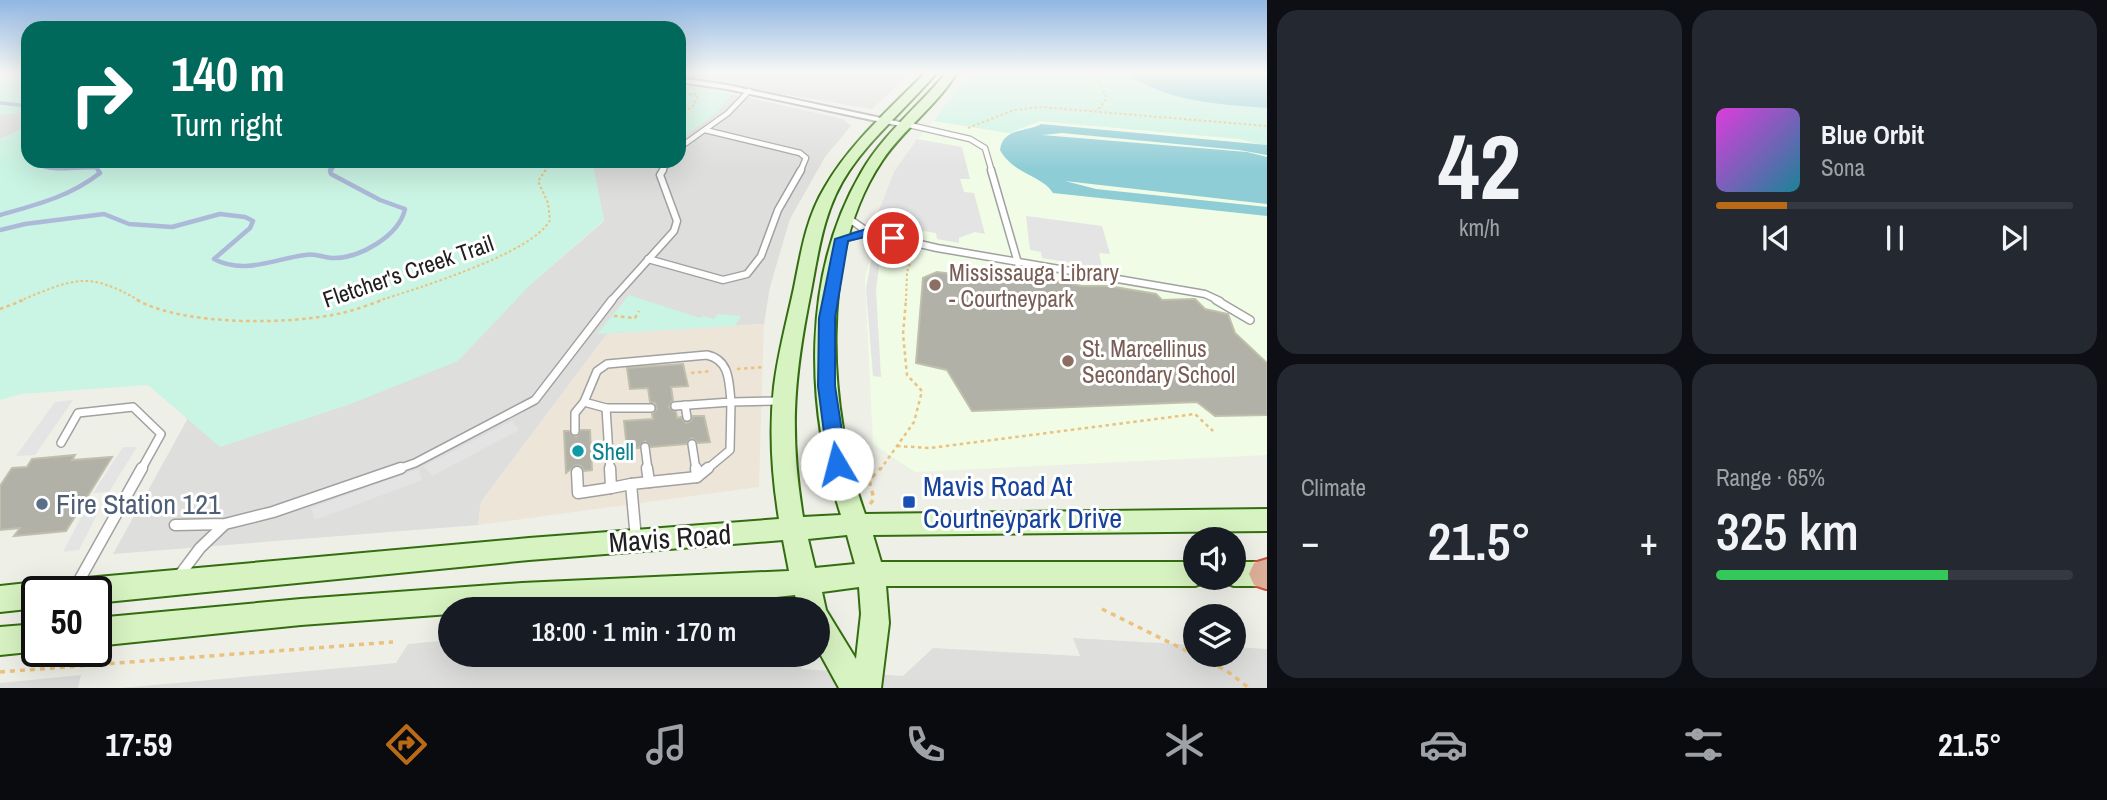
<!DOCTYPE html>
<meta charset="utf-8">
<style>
body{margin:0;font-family:"Archivo Narrow",sans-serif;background:#242831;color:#f1f3f6;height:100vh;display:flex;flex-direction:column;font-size:26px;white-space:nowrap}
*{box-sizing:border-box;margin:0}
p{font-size:23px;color:#9ea1a6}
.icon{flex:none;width:38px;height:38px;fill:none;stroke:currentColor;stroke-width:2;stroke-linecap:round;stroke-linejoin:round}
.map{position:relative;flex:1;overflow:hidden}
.details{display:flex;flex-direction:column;gap:10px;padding:10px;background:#0d0f14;width:840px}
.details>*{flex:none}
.banner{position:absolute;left:21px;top:21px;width:665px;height:147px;border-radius:21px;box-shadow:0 7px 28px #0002;background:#00695c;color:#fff;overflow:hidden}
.controls{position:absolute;left:1183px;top:527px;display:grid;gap:14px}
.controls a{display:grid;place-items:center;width:63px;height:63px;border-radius:50%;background:#171b24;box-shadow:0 7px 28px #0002;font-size:35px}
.speed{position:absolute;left:21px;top:576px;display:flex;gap:14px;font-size:35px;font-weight:700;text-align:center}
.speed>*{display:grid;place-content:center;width:91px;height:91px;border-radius:50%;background:#171b24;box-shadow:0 7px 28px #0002;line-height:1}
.speed .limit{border:4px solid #111;border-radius:10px;background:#fff;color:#111}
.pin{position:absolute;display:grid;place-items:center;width:60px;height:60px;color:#fff;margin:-30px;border:4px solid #fff;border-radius:50%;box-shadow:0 2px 7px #0007}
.me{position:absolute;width:77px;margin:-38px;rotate:352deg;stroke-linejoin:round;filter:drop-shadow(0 0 5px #0008)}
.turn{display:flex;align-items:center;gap:24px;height:147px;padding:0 35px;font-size:32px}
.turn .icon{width:91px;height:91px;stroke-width:2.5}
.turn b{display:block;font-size:49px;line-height:60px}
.big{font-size:52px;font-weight:600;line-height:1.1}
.details .widget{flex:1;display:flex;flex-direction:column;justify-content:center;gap:10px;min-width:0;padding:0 24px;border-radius:21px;background:#242831}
.details .dial{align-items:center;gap:0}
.dial b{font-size:91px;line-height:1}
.song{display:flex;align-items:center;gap:21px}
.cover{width:84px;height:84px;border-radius:10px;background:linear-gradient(135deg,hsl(300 70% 55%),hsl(190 70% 35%))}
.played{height:7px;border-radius:4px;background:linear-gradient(90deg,#ba6a16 20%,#363941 20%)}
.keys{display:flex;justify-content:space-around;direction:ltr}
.heat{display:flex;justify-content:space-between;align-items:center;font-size:38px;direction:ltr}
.charge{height:10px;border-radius:5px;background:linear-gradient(90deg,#34c759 65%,#363941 0)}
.details .tiles{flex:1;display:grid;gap:10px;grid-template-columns:repeat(2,1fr)}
.trip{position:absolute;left:438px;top:597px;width:392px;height:70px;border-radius:35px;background:#171b24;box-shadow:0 7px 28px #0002;font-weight:600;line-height:70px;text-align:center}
.dock{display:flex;height:112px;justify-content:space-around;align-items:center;background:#090b0e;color:#9ea1a6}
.dock .icon{width:49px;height:49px}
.dock .selected{color:#ba6a16}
.dock b{font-size:32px;color:#f1f3f6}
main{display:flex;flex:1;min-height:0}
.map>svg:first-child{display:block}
</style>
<main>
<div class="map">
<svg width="1267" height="688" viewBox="0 0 1267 688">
<rect width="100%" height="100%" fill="#eef0e8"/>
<g fill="#dededd">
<polygon points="679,72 912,72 872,109 679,77"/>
<polygon points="732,94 843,119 851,126 825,157 790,219 770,287 764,324 607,334 481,502 478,525 113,554 188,418 221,447 531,284 604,221 592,161 679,161 679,140 716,113"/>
<polygon points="28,112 28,126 0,139 0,115"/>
<polygon points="1073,638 1195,645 1195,654 1234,654 1234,647 1267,649 1267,688 121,688 396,663 408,644 450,640 450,654 780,654 803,669 903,676 933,648 1080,656"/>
<polygon points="81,675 78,688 0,688 0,683"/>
</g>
<polygon fill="#eee5d9" points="764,324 759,487 478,525 481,502 607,334"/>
<polygon fill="#f0fce5" points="934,121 1009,133 1040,121 1240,139 1267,146 1267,455 915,472 873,444 865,279 884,197 910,148"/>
<g fill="#caf4e3">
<polygon points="970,72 1267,72 1267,146 1240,139 1040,121 1009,133 934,121"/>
<polygon points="0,77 28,82 28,112 0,115"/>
<polygon points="679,84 732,94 716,113 679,140"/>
<polygon points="28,126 28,161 592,161 604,220 531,284 458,361 348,405 220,447 148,385 21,394 0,400 0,139"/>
<polygon points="629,295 700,318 703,316 714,319 718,314 741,316 735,326 597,334"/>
</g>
<g fill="#8fcdd6">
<path d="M 1125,72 L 1267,72 L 1267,108 C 1218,104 1165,102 1125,72 Z"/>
<path d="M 1041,124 L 1267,145 L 1267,155 L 1239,150 L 1062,133 L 1042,135 L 1247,152 L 1267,157 L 1267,204 L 1065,181 L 1096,189 L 1267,207 L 1267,216 L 1053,193 C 1042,175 1014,175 1000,150 C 1003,127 1029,132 1041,124 Z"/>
</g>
<g fill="#e4e4e4">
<polygon points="917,139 962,147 970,179 960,179 964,192 974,193 985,234 975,232 959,238 959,243 937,239 936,233 874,223 894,172"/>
<polygon points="1026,216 1102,226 1110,254 1099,253 1102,268 1042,258 1041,252 1030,250"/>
<polygon points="873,249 881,251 876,290 881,377 873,376 866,289"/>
<polygon points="73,400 35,455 16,456 55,402"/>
<polygon points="512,421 519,430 432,476 424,466"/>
<polygon points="123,447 137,447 109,492 93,493"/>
<polygon points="419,469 422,480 315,520 311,508"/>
<polygon points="100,509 79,550 63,552 85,510"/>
</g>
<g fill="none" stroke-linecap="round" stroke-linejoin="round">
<g stroke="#adb9d8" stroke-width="3.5">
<polyline points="0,103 28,106"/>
<path d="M 42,161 L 41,166 C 60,172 78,166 97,168 L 99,172"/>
<polyline points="330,172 338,161"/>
</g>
<g stroke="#adb9d8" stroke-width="4.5">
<path d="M 0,215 C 36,205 71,196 100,173 L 98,170"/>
<path d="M 0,230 L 25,224 L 104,214 L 129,224 L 172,227 L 220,214 L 245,217 L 253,221 L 250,228 L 214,259 C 244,275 274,259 305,255 C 315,253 322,257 332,258 C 359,259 399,236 405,209 L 380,200 L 331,174 L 330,170"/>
</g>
</g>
<g fill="#b2b1a7" stroke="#c0bfac" stroke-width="2">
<polygon points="952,265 985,271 986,268 1082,286 1109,286 1156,294 1162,300 1195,299 1205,309 1228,314 1235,333 1267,363 1267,415 1215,416 1197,402 972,411 947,370 916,363 923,278 937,272 953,274"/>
<polygon points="683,364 688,386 671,387 673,400 669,407 676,412 677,418 681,417 686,423 691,421 693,416 704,416 710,442 698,443 692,438 686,444 651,447 645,441 639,448 627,449 624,421 653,419 652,414 657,409 655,403 650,402 648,388 630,389 627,368"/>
<polygon points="581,430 590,430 592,470 584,471 581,466 576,465 566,473 564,431 569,431 576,437"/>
<polygon points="75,455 72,460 112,457 66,531 14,536 20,528 0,530 0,486 12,468 27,467 32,459"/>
</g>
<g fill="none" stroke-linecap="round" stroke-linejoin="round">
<defs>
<g id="lane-far3">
<polyline points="905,124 970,139 985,148 992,172"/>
<polyline points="705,130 800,153 806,158 800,172"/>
<polyline points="679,148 728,113 749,91"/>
<polyline points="662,172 668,161"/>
</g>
<g id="lane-far2">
<polyline points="991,170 1018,263"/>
<polyline points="868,232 937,248 1205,294 1220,301"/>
<polyline points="843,239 868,232 848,218"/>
<polyline points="648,259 723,280 747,274 761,256 778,210 801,170"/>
<polyline points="611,301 674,231 677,221 660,175 663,170"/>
</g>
<g id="lane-far1">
<polyline points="1216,300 1250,320"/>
<polyline points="584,402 606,408 651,408"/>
<polyline points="685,405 687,417"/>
<polyline points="606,408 610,470"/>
<path d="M 575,431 L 575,413 L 584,402 L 597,371 L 607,364 L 707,355 C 730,360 729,382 731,402 L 675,406"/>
<polyline points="61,443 78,413 133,407 161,434 141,470"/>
<polyline points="692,444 696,470"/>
<polyline points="645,447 648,470"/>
<polyline points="395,470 415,463 535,400 612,300"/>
<polyline points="706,470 730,450 731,402 780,401"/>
</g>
<g id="lane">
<polyline points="610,468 611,488 631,484"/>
<polyline points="647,468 649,482"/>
<polyline points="696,468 697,477"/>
<polyline points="577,472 578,493 611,488"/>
<polyline points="175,525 225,524 273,512 401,468"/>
<polyline points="636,539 631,484 697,477 708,468"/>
<polyline points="179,576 200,548 224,525"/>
<polyline points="76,586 142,468"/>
</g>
<polygon id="street" points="679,78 727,85 909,124 905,127 727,89 679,82"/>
<g id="secondary">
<path d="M 926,72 L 937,72 C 909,106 874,134 849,171 C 824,208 819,248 811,291 C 794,376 789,431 803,517 L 841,515 C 805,407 802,274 861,173 C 883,134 919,106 947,72 L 957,72 C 938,105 903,129 882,161 C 818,256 828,411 865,514 L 1267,509 L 1267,531 L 873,535 L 881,562 L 1195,562 L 1195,578 L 1207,578 L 1204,583 L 1195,586 L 886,586 L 889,623 L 881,688 L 839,688 L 817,648 L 817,609 L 799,609 L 795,595 L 758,599 L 518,609 L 450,609 L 450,614 L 301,625 L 96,646 L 96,618 L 301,599 L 522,583 L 789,571 L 783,540 L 529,560 L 96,603 L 96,592 L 62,592 L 65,583 L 75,579 L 529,538 L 779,519 C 772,476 769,431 774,387 C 778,353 787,321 794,288 C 801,253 806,218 825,187 C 851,142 891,108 926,72 ZM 847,535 L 855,564 L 815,568 L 808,539 ZM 859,587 L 861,614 L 856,659 L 826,610 L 822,592 Z"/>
<polygon points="1234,562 1267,562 1267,586 1234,586 1225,583 1222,578 1234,578"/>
<polygon points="37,582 47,586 49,592 37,592 37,608 0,612 0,586"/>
<polygon points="37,624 37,651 39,651 0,655 0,627"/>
</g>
<polygon id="highway" points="1267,559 1267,589 1266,589 1254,585 1249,574 1254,563"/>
</defs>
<use href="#lane-far3" stroke="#a1a1a1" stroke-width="7"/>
<use href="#lane-far2" stroke="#a1a1a1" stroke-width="9"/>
<use href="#lane-far1" stroke="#a1a1a1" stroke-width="10"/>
<use href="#lane" stroke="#a1a1a1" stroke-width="13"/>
<use href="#street" stroke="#a1a1a1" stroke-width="4"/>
<use href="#secondary" stroke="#346d11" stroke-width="4"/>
<use href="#highway" stroke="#c8523a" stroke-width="4"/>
<g stroke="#ebc17e" stroke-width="2" stroke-dasharray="2.5 2.5" stroke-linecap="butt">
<polyline points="889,72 892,76 912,75"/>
<polyline points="1095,72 1107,98 1097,111"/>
<polyline points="679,93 698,95 694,105 679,116"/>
<polyline points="968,128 1014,110 1041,107 1267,126"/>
<path d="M 19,301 C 74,279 87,270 140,301"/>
<path d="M 378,301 C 415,289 534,253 550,220 L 548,203 L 538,181 L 552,161"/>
<polyline points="906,301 907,272 913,255"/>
</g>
<g stroke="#ebc17e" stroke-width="2.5" stroke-dasharray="3.5 3.5" stroke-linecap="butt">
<path d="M 137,300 C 184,326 290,325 342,313 C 356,310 370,304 383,300"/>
<polyline points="0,309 24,300"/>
<polyline points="614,316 635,318 639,311"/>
<polyline points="737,369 765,367"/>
<polyline points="691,373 712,371"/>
<polyline points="897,446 930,448 1195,414 1213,431"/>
<polyline points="880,470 914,422 922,391 907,375 903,334 906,300"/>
</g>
<g stroke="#ebc17e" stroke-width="3.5" stroke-dasharray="5 5" stroke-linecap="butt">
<polyline points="870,504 874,499 869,480 881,468"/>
<polyline points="1102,609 1227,671 1249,688"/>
<polyline points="0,672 393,642"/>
</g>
<use href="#lane-far3" stroke="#fff" stroke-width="4.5"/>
<use href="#lane-far2" stroke="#fff" stroke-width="6"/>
<use href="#lane-far1" stroke="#fff" stroke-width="7"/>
<use href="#lane" stroke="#fff" stroke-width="10"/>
<use href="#street" fill="#fff" fill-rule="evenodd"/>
<use href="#secondary" fill="#d8f3c2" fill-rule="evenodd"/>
<use href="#highway" fill="#deaf99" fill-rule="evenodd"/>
</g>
<linearGradient id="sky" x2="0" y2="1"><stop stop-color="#90b6e2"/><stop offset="0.43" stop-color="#f7f8f5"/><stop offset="1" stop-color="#f7f8f5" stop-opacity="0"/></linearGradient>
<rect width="1267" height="168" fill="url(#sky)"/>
<polygon fill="#1a73e8" stroke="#114b97" stroke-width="2" points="869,228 899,238 893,242 869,236 848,241 835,318 835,386 847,464 844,469 837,471 830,469 828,464 818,386 819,318 835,239"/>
<g fill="#8d6e63" stroke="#fff" stroke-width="2.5">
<circle cx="935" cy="285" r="7"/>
<circle cx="1068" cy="361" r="7"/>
</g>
<circle fill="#0f9aa8" stroke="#fff" stroke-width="2.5" cx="578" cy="451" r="7"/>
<rect fill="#1a4fb4" stroke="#fff" stroke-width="2.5" x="902" y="495" width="14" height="14" rx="3.5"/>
<circle fill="#5c6f8a" stroke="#fff" stroke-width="2.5" cx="42" cy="504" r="7"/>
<g text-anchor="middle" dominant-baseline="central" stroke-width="6" stroke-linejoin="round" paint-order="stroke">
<g font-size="23" fill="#202020" stroke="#fff">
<text transform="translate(408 271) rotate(-19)">Fletcher's Creek Trail</text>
</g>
<g font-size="23" fill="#785e54" stroke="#fff" text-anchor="start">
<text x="949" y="272">Mississauga Library<tspan x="949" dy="26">- Courtneypark</tspan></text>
<text x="1082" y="348">St. Marcellinus<tspan x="1082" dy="26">Secondary School</tspan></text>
</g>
<g font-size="23" fill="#0d838f" stroke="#fff" text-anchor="start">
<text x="592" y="451">Shell</text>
</g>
<g font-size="28" fill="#164399" stroke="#fff" text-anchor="start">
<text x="923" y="486">Mavis Road At<tspan x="923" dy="32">Courtneypark Drive</tspan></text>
</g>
<g font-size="28" fill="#4e5e75" stroke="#fff" text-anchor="start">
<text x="56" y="504">Fire Station 121</text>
</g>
<g font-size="28" fill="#202020" stroke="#fff">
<text transform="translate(670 538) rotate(-4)">Mavis Road</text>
</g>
</g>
</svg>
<div class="controls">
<a><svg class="icon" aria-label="sound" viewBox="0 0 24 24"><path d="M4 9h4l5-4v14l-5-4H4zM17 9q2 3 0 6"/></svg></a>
<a><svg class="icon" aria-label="layers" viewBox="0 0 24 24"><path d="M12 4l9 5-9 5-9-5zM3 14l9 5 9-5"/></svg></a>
</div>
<div class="speed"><div class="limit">50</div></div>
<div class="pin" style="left:893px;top:238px;background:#d93025"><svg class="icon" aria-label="arrive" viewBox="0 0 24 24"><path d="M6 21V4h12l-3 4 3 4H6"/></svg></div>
<svg class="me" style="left:837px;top:464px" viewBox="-20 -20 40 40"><circle r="19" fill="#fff"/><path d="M0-13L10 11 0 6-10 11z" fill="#1a73e8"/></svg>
<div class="trip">18:00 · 1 min · 170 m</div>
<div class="banner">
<div class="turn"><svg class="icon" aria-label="right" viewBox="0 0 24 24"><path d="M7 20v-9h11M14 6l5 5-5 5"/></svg><div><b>140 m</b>Turn right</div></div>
</div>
</div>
<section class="details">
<div class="tiles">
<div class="widget dial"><b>42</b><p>km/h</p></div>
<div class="widget">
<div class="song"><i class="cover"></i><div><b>Blue Orbit</b><p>Sona</p></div></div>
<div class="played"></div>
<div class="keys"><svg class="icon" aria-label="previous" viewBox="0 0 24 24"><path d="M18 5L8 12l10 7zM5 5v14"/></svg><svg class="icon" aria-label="pause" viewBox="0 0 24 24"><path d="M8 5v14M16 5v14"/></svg><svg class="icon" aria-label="next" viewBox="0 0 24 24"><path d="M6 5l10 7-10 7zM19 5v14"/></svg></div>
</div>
<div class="widget"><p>Climate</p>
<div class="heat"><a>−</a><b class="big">21.5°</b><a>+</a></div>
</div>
<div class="widget"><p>Range · 65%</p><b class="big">325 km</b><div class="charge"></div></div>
</div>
</section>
</main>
<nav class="dock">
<b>17:59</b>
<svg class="icon selected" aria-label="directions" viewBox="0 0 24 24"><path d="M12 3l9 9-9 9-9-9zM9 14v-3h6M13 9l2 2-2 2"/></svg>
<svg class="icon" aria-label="music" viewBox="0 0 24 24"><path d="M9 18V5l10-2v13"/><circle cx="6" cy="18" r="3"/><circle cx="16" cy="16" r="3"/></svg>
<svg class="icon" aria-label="phone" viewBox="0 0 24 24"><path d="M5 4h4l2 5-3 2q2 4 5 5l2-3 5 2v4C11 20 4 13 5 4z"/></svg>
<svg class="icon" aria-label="climate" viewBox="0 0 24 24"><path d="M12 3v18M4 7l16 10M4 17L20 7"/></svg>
<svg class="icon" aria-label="car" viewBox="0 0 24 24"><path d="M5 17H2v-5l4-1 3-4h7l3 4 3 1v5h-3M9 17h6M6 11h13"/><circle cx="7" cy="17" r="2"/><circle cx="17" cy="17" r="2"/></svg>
<svg class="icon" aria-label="filters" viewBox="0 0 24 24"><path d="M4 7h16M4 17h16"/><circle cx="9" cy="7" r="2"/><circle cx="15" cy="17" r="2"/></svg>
<b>21.5°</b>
</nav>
